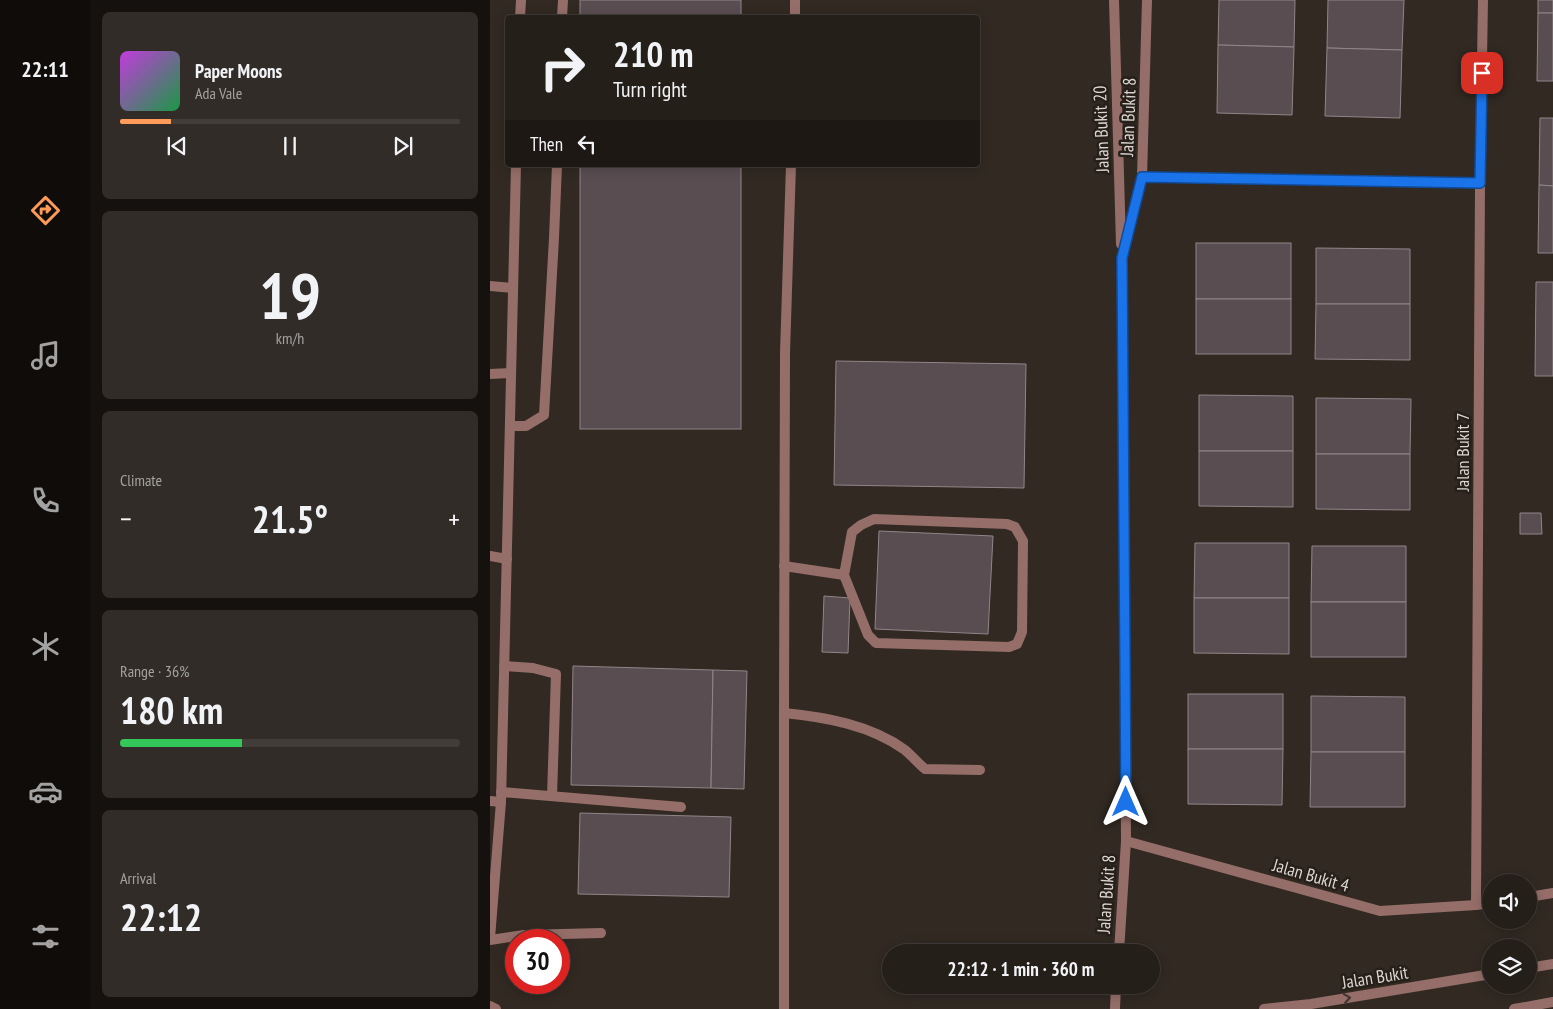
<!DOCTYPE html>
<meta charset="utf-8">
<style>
body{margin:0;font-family:"PT Sans Narrow",sans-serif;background:#312c27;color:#f1f3f6;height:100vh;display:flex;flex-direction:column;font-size:19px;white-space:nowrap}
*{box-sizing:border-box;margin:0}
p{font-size:16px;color:#a3a2a2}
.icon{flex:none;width:28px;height:28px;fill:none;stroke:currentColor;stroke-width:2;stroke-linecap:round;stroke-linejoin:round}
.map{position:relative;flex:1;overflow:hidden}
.drawer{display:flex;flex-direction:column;gap:12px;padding:12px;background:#14110e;width:400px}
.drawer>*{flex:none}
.top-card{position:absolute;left:15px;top:15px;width:475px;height:152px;border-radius:5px;box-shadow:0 2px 12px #0003,0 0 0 1px #423d39;background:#251f1a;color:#f1f3f6;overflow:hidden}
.controls{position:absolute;left:992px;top:874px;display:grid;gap:10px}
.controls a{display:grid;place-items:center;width:55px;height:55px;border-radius:50%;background:#251f1a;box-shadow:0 2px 12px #0003,0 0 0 1px #423d39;font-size:25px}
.speed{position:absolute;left:15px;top:929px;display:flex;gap:10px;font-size:25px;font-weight:700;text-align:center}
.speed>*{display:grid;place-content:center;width:65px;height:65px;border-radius:50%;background:#251f1a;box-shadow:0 2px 12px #0003,0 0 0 1px #423d39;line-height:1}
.speed .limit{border:8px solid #d22;background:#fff;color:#111}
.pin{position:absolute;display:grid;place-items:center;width:42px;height:42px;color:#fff;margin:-21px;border-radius:10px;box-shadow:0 2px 8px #0006}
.me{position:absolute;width:55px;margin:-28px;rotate:0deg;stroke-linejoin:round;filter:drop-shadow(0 0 4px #0008)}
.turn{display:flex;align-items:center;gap:18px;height:105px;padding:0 25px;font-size:22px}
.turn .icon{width:65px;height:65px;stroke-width:2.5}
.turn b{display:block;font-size:35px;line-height:42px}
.then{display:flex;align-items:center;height:48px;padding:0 25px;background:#0003;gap:10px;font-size:19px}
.big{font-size:38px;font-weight:700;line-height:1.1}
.drawer .card{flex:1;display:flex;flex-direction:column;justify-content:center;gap:8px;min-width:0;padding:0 18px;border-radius:8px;background:#312c27}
.drawer .dial{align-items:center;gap:0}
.dial b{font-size:65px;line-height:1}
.song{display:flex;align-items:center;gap:15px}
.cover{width:60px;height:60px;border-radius:8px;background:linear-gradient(135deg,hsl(290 70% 55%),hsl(140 70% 35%))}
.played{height:5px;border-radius:2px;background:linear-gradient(90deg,#fe9b59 15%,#423d39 15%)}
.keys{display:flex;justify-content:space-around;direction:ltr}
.heat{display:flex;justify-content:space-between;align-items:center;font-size:28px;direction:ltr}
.charge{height:8px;border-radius:4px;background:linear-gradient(90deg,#34c759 36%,#423d39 0)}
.trip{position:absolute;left:392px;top:944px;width:278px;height:50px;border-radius:25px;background:#251f1a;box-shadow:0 2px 12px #0003,0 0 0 1px #423d39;font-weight:700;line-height:50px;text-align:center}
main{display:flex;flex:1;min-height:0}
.dock{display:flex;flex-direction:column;width:90px;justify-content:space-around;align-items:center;background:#0f0c0a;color:#a3a2a2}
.dock .icon{width:35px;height:35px}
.dock .on{color:#fe9b59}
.dock b{font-size:22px;color:#f1f3f6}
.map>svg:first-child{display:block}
</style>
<main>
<nav class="dock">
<b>22:11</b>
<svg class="icon on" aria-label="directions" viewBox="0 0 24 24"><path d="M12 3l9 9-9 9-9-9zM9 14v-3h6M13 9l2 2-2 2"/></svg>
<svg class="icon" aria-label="music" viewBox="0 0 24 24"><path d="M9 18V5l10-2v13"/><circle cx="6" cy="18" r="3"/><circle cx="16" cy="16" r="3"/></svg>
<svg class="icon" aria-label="phone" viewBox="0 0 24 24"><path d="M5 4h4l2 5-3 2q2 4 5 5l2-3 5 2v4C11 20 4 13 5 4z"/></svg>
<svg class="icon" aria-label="climate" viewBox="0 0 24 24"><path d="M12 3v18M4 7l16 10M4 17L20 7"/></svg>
<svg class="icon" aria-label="car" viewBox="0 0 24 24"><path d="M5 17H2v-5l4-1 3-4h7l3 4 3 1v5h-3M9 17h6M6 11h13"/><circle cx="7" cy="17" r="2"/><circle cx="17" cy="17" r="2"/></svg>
<svg class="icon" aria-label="filters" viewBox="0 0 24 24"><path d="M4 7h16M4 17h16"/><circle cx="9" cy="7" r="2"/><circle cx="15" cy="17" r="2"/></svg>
</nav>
<section class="drawer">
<div class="card">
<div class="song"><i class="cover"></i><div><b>Paper Moons</b><p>Ada Vale</p></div></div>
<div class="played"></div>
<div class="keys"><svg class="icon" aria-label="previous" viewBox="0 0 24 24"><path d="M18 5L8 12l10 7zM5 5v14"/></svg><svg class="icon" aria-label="pause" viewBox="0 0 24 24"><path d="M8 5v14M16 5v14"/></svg><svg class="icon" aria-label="next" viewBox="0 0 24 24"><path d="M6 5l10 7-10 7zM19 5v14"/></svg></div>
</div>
<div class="card dial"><b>19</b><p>km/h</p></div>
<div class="card"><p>Climate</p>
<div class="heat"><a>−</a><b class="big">21.5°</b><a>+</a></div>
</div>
<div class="card"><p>Range · 36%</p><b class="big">180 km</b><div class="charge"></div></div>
<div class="card"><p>Arrival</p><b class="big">22:12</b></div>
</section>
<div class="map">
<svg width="1063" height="1009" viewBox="0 0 1063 1009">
<rect width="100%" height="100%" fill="#312922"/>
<g fill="#594d51" stroke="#928589">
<rect x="90" y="0" width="161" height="18"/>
<polygon points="729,0 805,0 804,47 728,45"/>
<polygon points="838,0 914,0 912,50 837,48"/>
<rect x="1048" y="0" width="15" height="13"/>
<polygon points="1048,13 1063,13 1063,81 1047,81"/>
<polygon points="728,45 804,47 802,115 727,113"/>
<polygon points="837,48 912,50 910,118 835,116"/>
<polygon points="1050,118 1063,118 1063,186 1049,185"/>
<rect x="90" y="165" width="161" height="264"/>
<polygon points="1049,185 1063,186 1063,253 1048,253"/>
<rect x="706" y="243" width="95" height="56"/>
<polygon points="826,248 920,249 920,304 826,304"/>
<polygon points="1046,282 1063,282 1063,376 1045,376"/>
<rect x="706" y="299" width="95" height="55"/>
<polygon points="826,304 920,304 920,360 825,359"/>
<polygon points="346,361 536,364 534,488 344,485"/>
<polygon points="709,395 803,396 803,451 709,451"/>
<polygon points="826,398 921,399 920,454 826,454"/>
<polygon points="709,451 803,451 803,507 709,506"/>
<polygon points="826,454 920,454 920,510 826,509"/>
<polygon points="1030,513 1051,513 1052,534 1030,534"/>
<polygon points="389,531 503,536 498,634 385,629"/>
<polygon points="705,543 799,543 799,598 704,598"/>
<polygon points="822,546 916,546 916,602 821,602"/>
<polygon points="334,596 360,598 358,653 332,652"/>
<polygon points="704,598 799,598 799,654 704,653"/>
<rect x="821" y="602" width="95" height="55"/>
<polygon points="83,666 223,670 221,788 81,785"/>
<polygon points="223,670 257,671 254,789 221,788"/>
<rect x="698" y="694" width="95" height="55"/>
<polygon points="821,696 915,697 915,752 821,752"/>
<polygon points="698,749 793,749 792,805 698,804"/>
<polygon points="821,752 915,752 915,807 820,807"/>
<polygon points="90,813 241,817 239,897 88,894"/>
</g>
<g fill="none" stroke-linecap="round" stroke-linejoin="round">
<g stroke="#956e69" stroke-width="10">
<polyline points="72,18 73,0"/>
<polyline points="0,286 23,288"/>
<polyline points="0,374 21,373"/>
<polyline points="20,426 36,426 54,415 64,238 67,165"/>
<polygon points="384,519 517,524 525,527 533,541 532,632 527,644 519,647 386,643 378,635 354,575 362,532 371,525"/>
<polyline points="0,556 17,559"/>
<polyline points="294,566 354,575"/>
<polyline points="14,666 43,668 66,674 62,796"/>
<path d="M 294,713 C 335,717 381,725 415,750 C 422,756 428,763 435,769 L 490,770"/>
<polyline points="11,792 191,807"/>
<polyline points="0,801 11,802"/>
<polyline points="0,940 34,935 111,933"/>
</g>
<g stroke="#956e69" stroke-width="10">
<polyline points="624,0 631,244"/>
<polyline points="30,18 31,0"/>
<polyline points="305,18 305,0"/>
<polyline points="652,177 990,183"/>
<polyline points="636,841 890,911 986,905 1001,903"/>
<polyline points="1039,897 1063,893"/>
<polyline points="986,905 990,183 993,0"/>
<polyline points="0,938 11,802 26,165"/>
<polyline points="629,952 636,841 632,258 652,177 657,0"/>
<polyline points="1039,968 1063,964"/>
<polyline points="0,1006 6,1009"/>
<polyline points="294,1009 294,713 295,353 301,165"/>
<polyline points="625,1009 626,985"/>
<polyline points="774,1009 821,1004 1001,974"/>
<polyline points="1024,1009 1063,1002"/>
</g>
</g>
<defs><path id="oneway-chevron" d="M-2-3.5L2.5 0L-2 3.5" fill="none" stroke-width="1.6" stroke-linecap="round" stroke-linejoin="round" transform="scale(1.25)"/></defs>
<use stroke="#42332d" href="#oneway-chevron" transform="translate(857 998) rotate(-9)"/>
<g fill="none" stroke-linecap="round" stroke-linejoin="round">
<defs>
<polyline id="route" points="636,802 632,258 652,177 990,183 992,73"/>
</defs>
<use href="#route" stroke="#114b97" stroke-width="12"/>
<use href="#route" stroke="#1a73e8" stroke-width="9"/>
</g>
<g text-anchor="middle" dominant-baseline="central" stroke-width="5" stroke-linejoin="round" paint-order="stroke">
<g font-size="18" fill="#dbd6d1" stroke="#271f19">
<text transform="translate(638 117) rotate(-88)">Jalan Bukit 8</text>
<text transform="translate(611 129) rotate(-92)">Jalan Bukit 20</text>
<text transform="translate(972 452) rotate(-90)">Jalan Bukit 7</text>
<text transform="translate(821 875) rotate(16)">Jalan Bukit 4</text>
<text transform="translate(616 894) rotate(-86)">Jalan Bukit 8</text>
<text transform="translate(885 977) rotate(-9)">Jalan Bukit</text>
</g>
</g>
</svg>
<div class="controls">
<a><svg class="icon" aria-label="sound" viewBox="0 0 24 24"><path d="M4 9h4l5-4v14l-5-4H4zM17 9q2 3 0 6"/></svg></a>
<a><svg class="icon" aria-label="layers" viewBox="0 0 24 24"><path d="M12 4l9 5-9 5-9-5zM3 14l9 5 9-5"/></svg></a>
</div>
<div class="speed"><div class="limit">30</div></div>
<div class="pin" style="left:992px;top:73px;background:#d93025"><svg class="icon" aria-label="arrive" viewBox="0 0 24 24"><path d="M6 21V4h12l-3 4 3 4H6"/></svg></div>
<svg class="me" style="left:636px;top:802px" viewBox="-20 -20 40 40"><path d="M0-17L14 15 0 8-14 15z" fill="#1a73e8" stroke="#fff" stroke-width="4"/></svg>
<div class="trip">22:12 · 1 min · 360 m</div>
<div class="top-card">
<div class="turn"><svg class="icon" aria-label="right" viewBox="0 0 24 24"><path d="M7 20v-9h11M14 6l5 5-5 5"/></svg><div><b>210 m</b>Turn right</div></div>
<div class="then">Then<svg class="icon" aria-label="left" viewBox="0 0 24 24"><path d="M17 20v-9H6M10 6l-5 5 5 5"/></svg></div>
</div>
</div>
</main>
